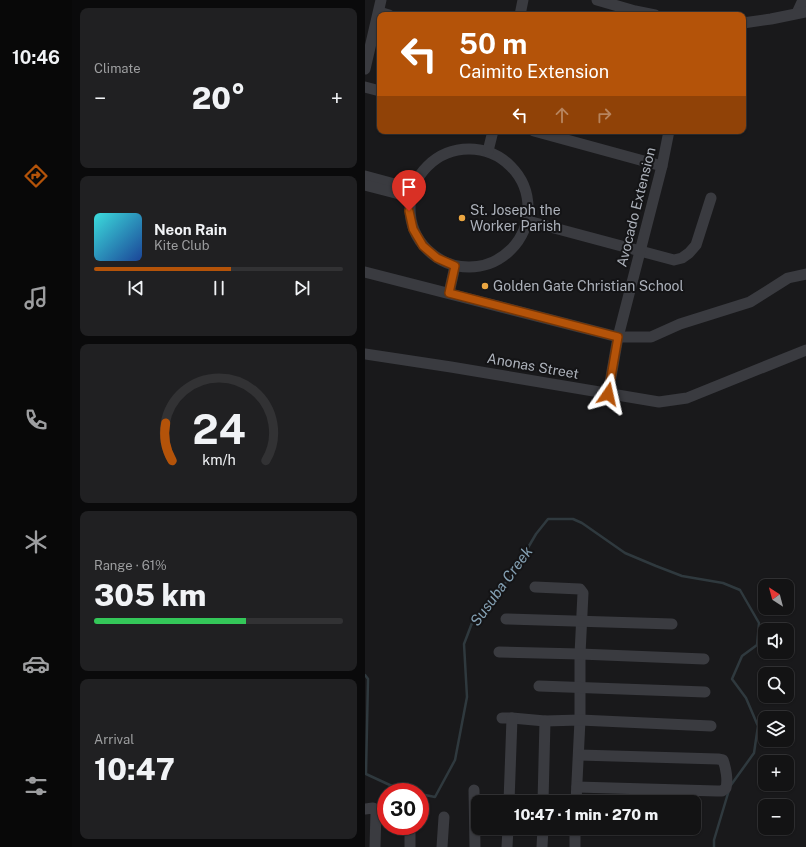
<!DOCTYPE html>
<meta charset="utf-8">
<style>
body{margin:0;font-family:"Public Sans",sans-serif;background:#202022;color:#f1f3f6;height:100vh;display:flex;flex-direction:column;font-size:15px;white-space:nowrap}
*{box-sizing:border-box;margin:0}
p{font-size:13px;color:#9d9ea0}
.icon{flex:none;width:22px;height:22px;fill:none;stroke:currentColor;stroke-width:2;stroke-linecap:round;stroke-linejoin:round}
.map{position:relative;flex:1;overflow:hidden}
.panel{display:flex;flex-direction:column;gap:8px;padding:8px;background:#0a0a0b;width:293px}
.panel>*{flex:none}
.top-card{position:absolute;left:12px;top:12px;width:369px;height:122px;border-radius:8px;box-shadow:0 1px 3px #0004,0 0 0 1px #323234;background:#b45309;color:#fff;overflow:hidden}
.needle{width:26px;rotate:324deg}
.fabs{position:absolute;left:393px;top:579px;display:grid;gap:8px}
.fabs a{display:grid;place-items:center;width:36px;height:36px;border-radius:8px;background:#131314;box-shadow:0 1px 3px #0004,0 0 0 1px #323234;font-size:20px}
.speed{position:absolute;left:12px;top:783px;display:flex;gap:8px;font-size:20px;font-weight:700;text-align:center}
.speed>*{display:grid;place-content:center;width:52px;height:52px;border-radius:50%;background:#131314;box-shadow:0 1px 3px #0004,0 0 0 1px #323234;line-height:1}
.speed .limit{border:6px solid #d22;background:#fff;color:#111}
.pin{position:absolute;display:grid;place-items:center;width:34px;height:34px;color:#fff;margin:-41px -17px;border-radius:50% 50% 50% 0;rotate:-45deg;box-shadow:0 0 4px #0007}
.pin .icon{rotate:45deg}
.me{position:absolute;width:44px;margin:-22px;rotate:11deg;stroke-linejoin:round;filter:drop-shadow(0 0 3px #0008)}
.turn{display:flex;align-items:center;gap:14px;height:84px;padding:0 16px;font-size:18px}
.turn .icon{width:52px;height:52px;stroke-width:2.5}
.turn b{display:block;font-size:28px;line-height:34px}
.lanes{display:flex;align-items:center;height:38px;padding:0 16px;background:#0003;justify-content:center;gap:20px;direction:ltr}
.lanes .off{opacity:.35}
.big{font-size:30px;font-weight:800;line-height:1.1}
.panel .widget{flex:1;display:flex;flex-direction:column;justify-content:center;gap:6px;min-width:0;padding:0 14px;border-radius:8px;background:#202022}
.panel .dial{align-items:center;gap:0}
.dial svg{height:104px;overflow:visible;fill:none;stroke:#323234;stroke-width:7;stroke-linecap:round;text-anchor:middle}
.dial text{fill:#f1f3f6;stroke:none}
.song{display:flex;align-items:center;gap:12px}
.cover{width:48px;height:48px;border-radius:6px;background:linear-gradient(135deg,hsl(180 70% 55%),hsl(220 70% 35%))}
.played{height:4px;border-radius:2px;background:linear-gradient(90deg,#b45309 55%,#323234 55%)}
.keys{display:flex;justify-content:space-around;direction:ltr}
.heat{display:flex;justify-content:space-between;align-items:center;font-size:22px;direction:ltr}
.charge{height:6px;border-radius:3px;background:linear-gradient(90deg,#34c759 61%,#323234 0)}
.trip{position:absolute;left:106px;top:795px;width:230px;height:40px;border-radius:8px;background:#131314;box-shadow:0 1px 3px #0004,0 0 0 1px #323234;font-weight:800;line-height:40px;text-align:center}
main{display:flex;flex:1;min-height:0}
.dock{display:flex;flex-direction:column;width:72px;justify-content:space-around;align-items:center;background:#080808;color:#9d9ea0}
.dock .icon{width:28px;height:28px}
.dock .active{color:#b45309}
.dock b{font-size:18px;color:#f1f3f6}
.map>svg:first-child{display:block}
</style>
<main>
<nav class="dock">
<b>10:46</b>
<svg class="icon active" aria-label="directions" viewBox="0 0 24 24"><path d="M12 3l9 9-9 9-9-9zM9 14v-3h6M13 9l2 2-2 2"/></svg>
<svg class="icon" aria-label="music" viewBox="0 0 24 24"><path d="M9 18V5l10-2v13"/><circle cx="6" cy="18" r="3"/><circle cx="16" cy="16" r="3"/></svg>
<svg class="icon" aria-label="phone" viewBox="0 0 24 24"><path d="M5 4h4l2 5-3 2q2 4 5 5l2-3 5 2v4C11 20 4 13 5 4z"/></svg>
<svg class="icon" aria-label="climate" viewBox="0 0 24 24"><path d="M12 3v18M4 7l16 10M4 17L20 7"/></svg>
<svg class="icon" aria-label="car" viewBox="0 0 24 24"><path d="M5 17H2v-5l4-1 3-4h7l3 4 3 1v5h-3M9 17h6M6 11h13"/><circle cx="7" cy="17" r="2"/><circle cx="17" cy="17" r="2"/></svg>
<svg class="icon" aria-label="filters" viewBox="0 0 24 24"><path d="M4 7h16M4 17h16"/><circle cx="9" cy="7" r="2"/><circle cx="15" cy="17" r="2"/></svg>
</nav>
<section class="panel">
<div class="widget"><p>Climate</p>
<div class="heat"><a>−</a><b class="big">20°</b><a>+</a></div>
</div>
<div class="widget">
<div class="song"><i class="cover"></i><div><b>Neon Rain</b><p>Kite Club</p></div></div>
<div class="played"></div>
<div class="keys"><svg class="icon" aria-label="previous" viewBox="0 0 24 24"><path d="M18 5L8 12l10 7zM5 5v14"/></svg><svg class="icon" aria-label="pause" viewBox="0 0 24 24"><path d="M8 5v14M16 5v14"/></svg><svg class="icon" aria-label="next" viewBox="0 0 24 24"><path d="M6 5l10 7-10 7zM19 5v14"/></svg></div>
</div>
<div class="widget dial"><svg viewBox="0 0 100 80">
<path d="M14 69A42 42 0 1 1 86 69"/>
<path d="M14 69A42 42 0 0 1 9 40" stroke="#b45309"/>
<text x="50" y="56" font-size="32" font-weight="700">24</text>
<text x="50" y="72" font-size="11">km/h</text>
</svg></div>
<div class="widget"><p>Range · 61%</p><b class="big">305 km</b><div class="charge"></div></div>
<div class="widget"><p>Arrival</p><b class="big">10:47</b></div>
</section>
<div class="map">
<svg width="441" height="847" viewBox="0 0 441 847">
<rect width="100%" height="100%" fill="#19191b"/>
<g fill="none" stroke-linecap="round" stroke-linejoin="round">
<g stroke="#2f393e" stroke-width="2.5">
<polyline points="0,675 3,679 1,774 40,792"/>
<polyline points="55,794 70,797 90,760 102,697 99,644 107,623 147,575 171,534 183,519 208,519 217,523 260,553 291,566 317,576 358,583 375,590 394,623 392,645 377,656 367,679 381,698 393,726 389,753 366,785"/>
<polyline points="349,847 349,840 364,790"/>
</g>
<g stroke="#3a3b40" stroke-width="11">
<polyline points="232,0 270,11 290,15"/>
<polyline points="14,12 24,15"/>
<polyline points="432,13 438,0"/>
<polyline points="155,15 158,0"/>
<polyline points="378,23 406,19 441,12"/>
<polyline points="0,69 16,0"/>
<polyline points="0,87 15,91"/>
<polyline points="169,131 297,166"/>
<circle cx="104" cy="208" r="59"/>
<polyline points="123,151 128,131"/>
<polyline points="0,176 48,189"/>
<polyline points="0,185 46,197"/>
<polyline points="163,221 309,260 317,258 324,253 331,245 346,198"/>
<polyline points="0,272 253,337 286,337 315,324 385,302 423,278 441,274"/>
<polyline points="84,293 90,266"/>
<polyline points="0,354 86,367 294,402 322,398 441,350"/>
<polyline points="243,394 253,337 297,166 304,131"/>
<polyline points="170,587 215,589 218,593 215,654 215,720 211,802"/>
<polyline points="141,619 307,624"/>
<polyline points="134,652 215,654 339,659"/>
<polyline points="174,686 340,692"/>
<polyline points="137,718 147,718 180,721 215,720 346,726"/>
<path d="M 212,787 L 352,791 L 357,791 L 361,788 C 363,780 361,768 358,760 L 353,759 L 214,755"/>
<polyline points="109,790 110,847"/>
<polyline points="144,802 147,718"/>
<polyline points="178,802 180,721"/>
<polyline points="0,809 8,808 11,812 10,847"/>
<polyline points="329,823 330,823"/>
<polyline points="45,826 45,847"/>
<polyline points="77,847 79,817"/>
<polyline points="142,847 143,828"/>
<polyline points="177,847 178,828"/>
<polyline points="210,847 210,828"/>
</g>
</g>
<g fill="none" stroke-linecap="round" stroke-linejoin="round">
<defs>
<polyline id="route" points="44,211 48,229 58,246 72,258 90,266 84,293 253,337 243,394"/>
</defs>
<use href="#route" stroke="#753606" stroke-width="10"/>
<use href="#route" stroke="#b45309" stroke-width="7"/>
</g>
<g fill="#eba641" stroke="#141416" stroke-width="1.5">
<circle cx="97" cy="218" r="4"/>
<circle cx="120" cy="286" r="4"/>
</g>
<g text-anchor="middle" dominant-baseline="central" stroke-width="4" stroke-linejoin="round" paint-order="stroke">
<g font-size="14" fill="#acb1ba" stroke="#141416">
<text transform="translate(271 207) rotate(-76)">Avocado Extension</text>
<text transform="translate(168 366) rotate(10)">Anonas Street</text>
</g>
<g font-size="14" fill="#acb1ba" stroke="#141416" text-anchor="start">
<text x="105" y="210">St. Joseph the<tspan x="105" dy="16">Worker Parish</tspan></text>
<text x="128" y="286">Golden Gate Christian School</text>
</g>
<g font-size="15" font-style="italic" fill="#84a0b3" stroke="#141416">
<text transform="translate(136 586) rotate(-54)">Susuba Creek</text>
</g>
</g>
</svg>
<div class="fabs">
<a><svg class="needle" viewBox="-14 -14 28 28"><path d="M0-13l5 13h-10z" fill="#e53935"/><path d="M0 13l5-13h-10z" fill="#9d9ea0"/></svg></a>
<a><svg class="icon" aria-label="sound" viewBox="0 0 24 24"><path d="M4 9h4l5-4v14l-5-4H4zM17 9q2 3 0 6"/></svg></a>
<a><svg class="icon" aria-label="search" viewBox="0 0 24 24"><circle cx="10" cy="10" r="6"/><path d="M15 15l6 6"/></svg></a>
<a><svg class="icon" aria-label="layers" viewBox="0 0 24 24"><path d="M12 4l9 5-9 5-9-5zM3 14l9 5 9-5"/></svg></a>
<a>+</a>
<a>−</a>
</div>
<div class="speed"><div class="limit">30</div></div>
<div class="pin" style="left:44px;top:211px;background:#d93025"><svg class="icon" aria-label="arrive" viewBox="0 0 24 24"><path d="M6 21V4h12l-3 4 3 4H6"/></svg></div>
<svg class="me" style="left:243px;top:394px" viewBox="-20 -20 40 40"><path d="M0-17L14 15 0 8-14 15z" fill="#b45309" stroke="#fff" stroke-width="4"/></svg>
<div class="trip">10:47 · 1 min · 270 m</div>
<div class="top-card">
<div class="turn"><svg class="icon" aria-label="left" viewBox="0 0 24 24"><path d="M17 20v-9H6M10 6l-5 5 5 5"/></svg><div><b>50 m</b>Caimito Extension</div></div>
<div class="lanes"><svg class="icon" aria-label="left" viewBox="0 0 24 24"><path d="M17 20v-9H6M10 6l-5 5 5 5"/></svg><svg class="icon off" aria-label="ahead" viewBox="0 0 24 24"><path d="M12 20V5M6 11l6-6 6 6"/></svg><svg class="icon off" aria-label="right" viewBox="0 0 24 24"><path d="M7 20v-9h11M14 6l5 5-5 5"/></svg></div>
</div>
</div>
</main>
